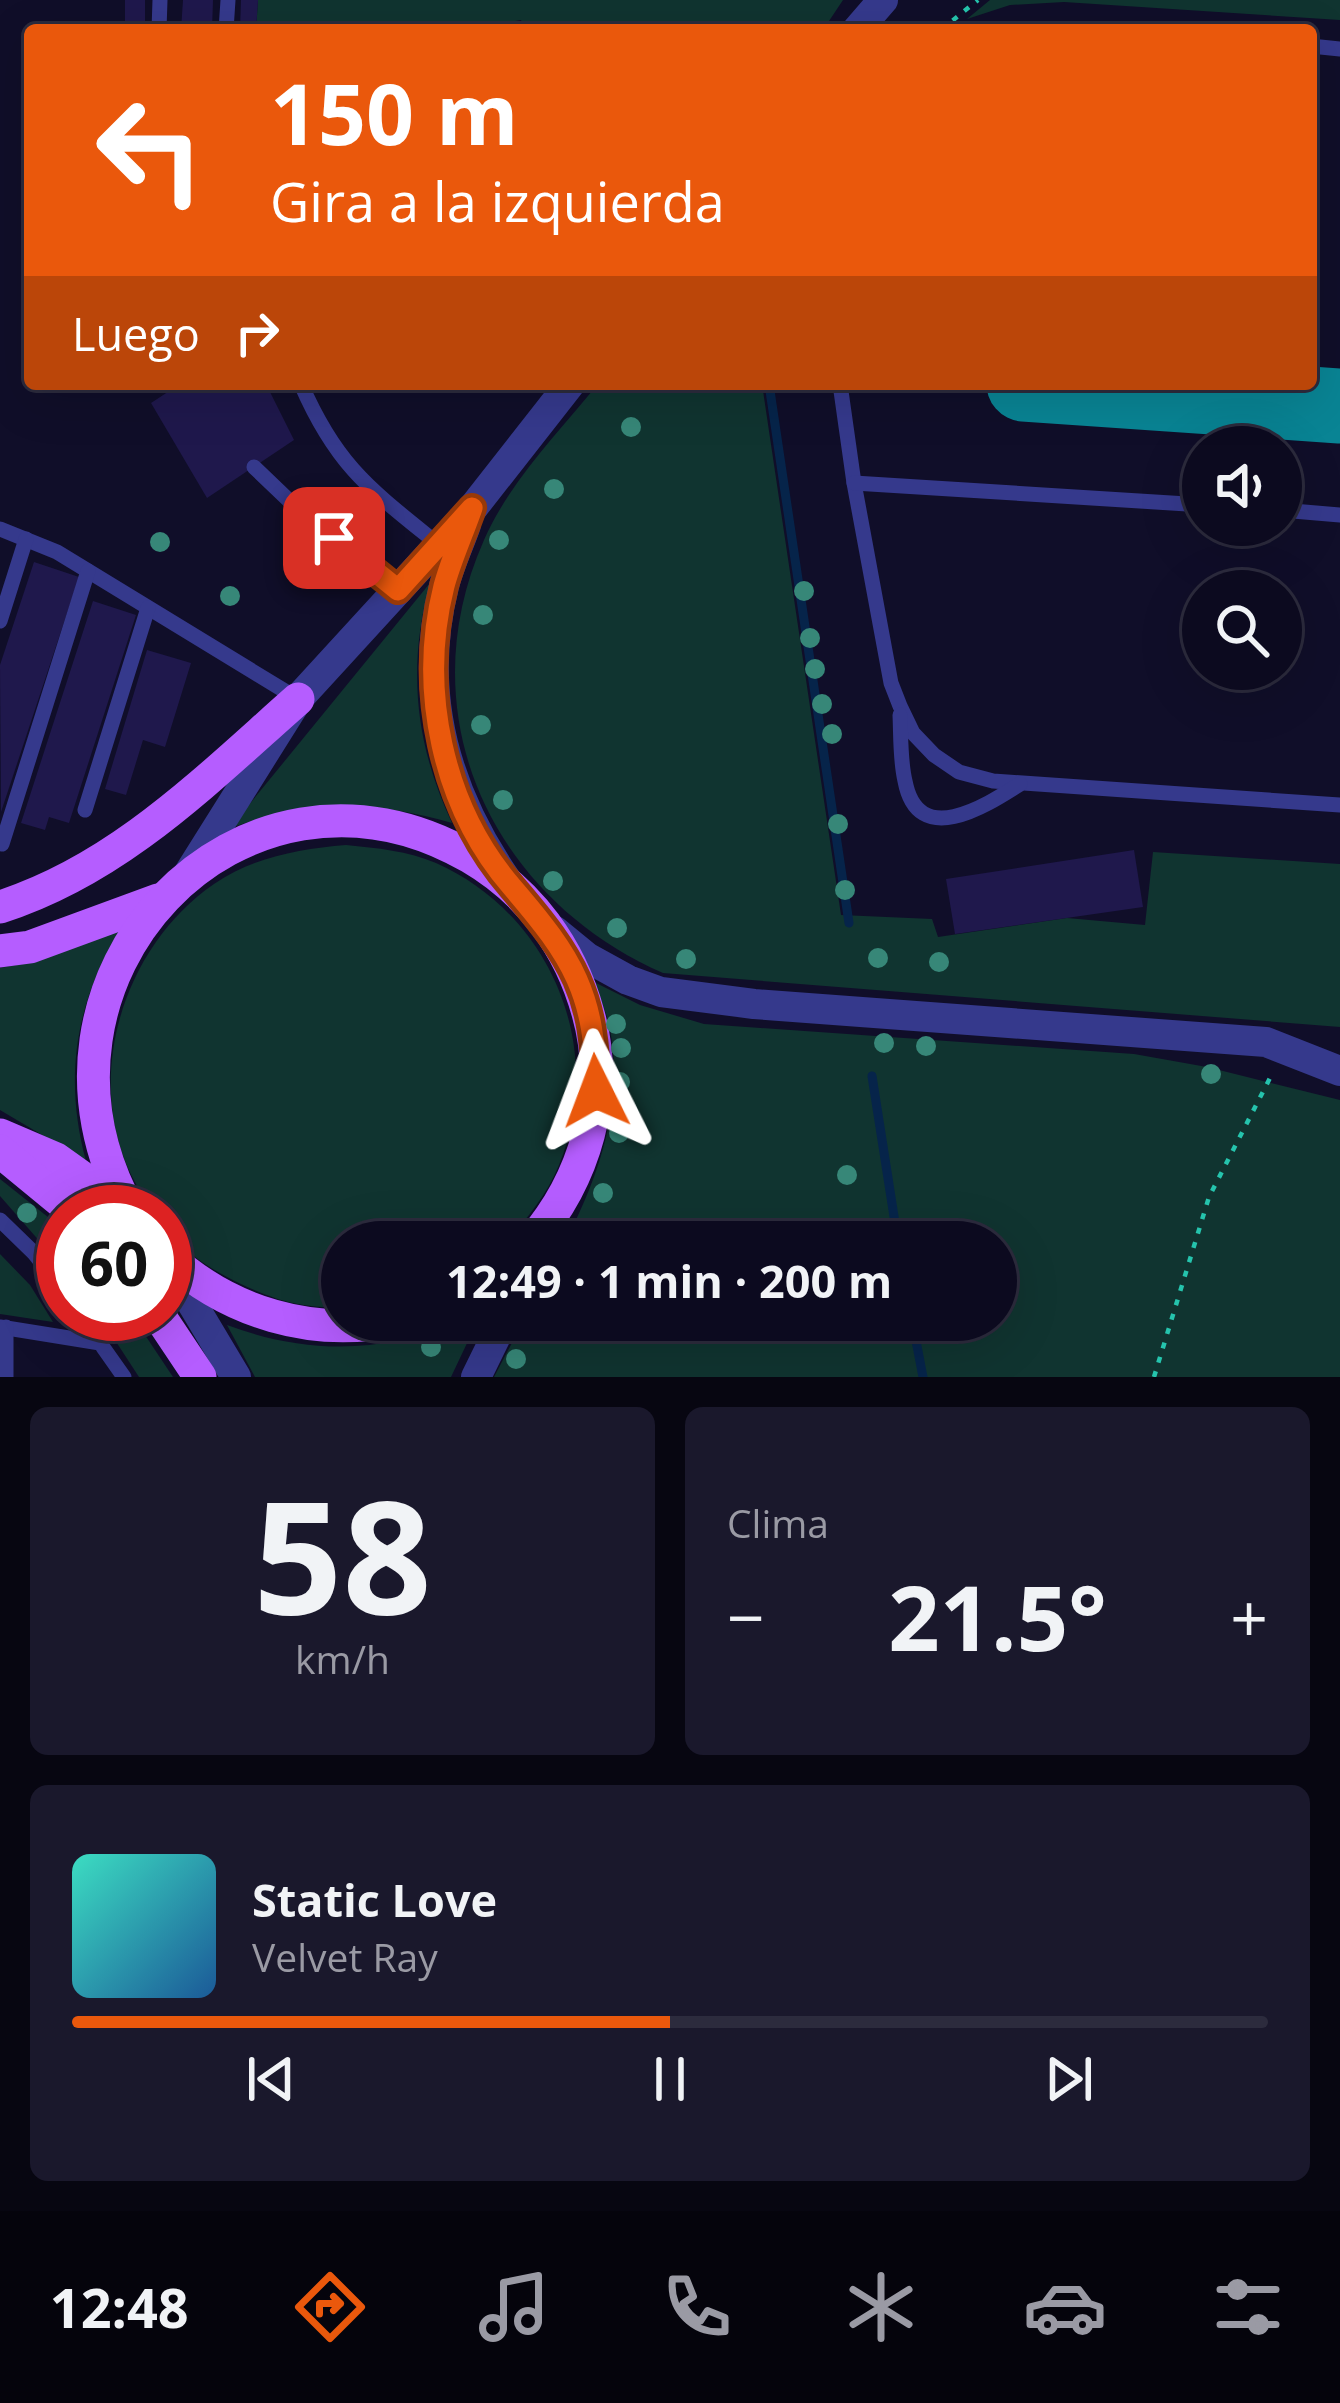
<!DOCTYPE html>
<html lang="es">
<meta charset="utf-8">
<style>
body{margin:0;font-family:"Open Sans",sans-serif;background:#1a182c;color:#f1f3f6;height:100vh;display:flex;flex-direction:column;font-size:45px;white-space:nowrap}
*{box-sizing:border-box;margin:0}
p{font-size:39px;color:#9a9aa4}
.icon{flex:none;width:66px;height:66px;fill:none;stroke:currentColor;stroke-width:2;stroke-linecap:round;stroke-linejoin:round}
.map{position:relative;height:1377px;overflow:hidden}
.drawer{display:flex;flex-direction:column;gap:30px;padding:30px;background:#070611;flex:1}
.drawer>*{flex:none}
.guide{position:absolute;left:24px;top:24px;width:1293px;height:366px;border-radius:12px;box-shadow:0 12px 48px #0002,0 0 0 3px #2c2b3d;background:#ea580c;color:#fff;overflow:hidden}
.controls{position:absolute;left:1182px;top:426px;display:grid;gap:24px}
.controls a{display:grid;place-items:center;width:120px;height:120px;border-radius:50%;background:#0c0a1f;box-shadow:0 12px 48px #0002,0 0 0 3px #2c2b3d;font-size:60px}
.speed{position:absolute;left:36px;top:1185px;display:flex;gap:24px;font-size:60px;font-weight:700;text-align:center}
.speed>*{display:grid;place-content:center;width:156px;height:156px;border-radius:50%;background:#0c0a1f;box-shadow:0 12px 48px #0002,0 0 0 3px #2c2b3d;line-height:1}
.speed .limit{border:18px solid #d22;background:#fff;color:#111}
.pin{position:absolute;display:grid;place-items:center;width:102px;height:102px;color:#fff;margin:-51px;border-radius:24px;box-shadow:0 6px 18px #0006}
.me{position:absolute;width:132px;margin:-66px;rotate:357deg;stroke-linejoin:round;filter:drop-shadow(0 0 9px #0008)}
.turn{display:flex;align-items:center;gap:42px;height:252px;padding:0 48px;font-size:54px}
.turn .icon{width:156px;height:156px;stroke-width:2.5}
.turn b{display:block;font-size:84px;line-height:102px}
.then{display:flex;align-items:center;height:114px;padding:0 48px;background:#0003;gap:24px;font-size:45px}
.big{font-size:90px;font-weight:700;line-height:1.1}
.drawer .widget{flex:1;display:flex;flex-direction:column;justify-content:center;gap:18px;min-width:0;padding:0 42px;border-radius:18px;background:#1a182c}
.drawer .dial{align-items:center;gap:0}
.dial b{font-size:156px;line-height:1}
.song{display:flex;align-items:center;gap:36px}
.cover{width:144px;height:144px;border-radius:18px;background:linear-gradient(135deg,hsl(170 70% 55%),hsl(210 70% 35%))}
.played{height:12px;border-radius:6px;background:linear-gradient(90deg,#ea580c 50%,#2c2b3d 50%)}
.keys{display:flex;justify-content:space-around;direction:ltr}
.heat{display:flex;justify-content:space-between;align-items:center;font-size:66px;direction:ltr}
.drawer .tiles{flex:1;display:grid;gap:30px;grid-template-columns:1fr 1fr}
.widget:last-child{grid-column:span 2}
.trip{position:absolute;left:321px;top:1221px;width:696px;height:120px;border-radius:60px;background:#0c0a1f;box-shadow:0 12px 48px #0002,0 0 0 3px #2c2b3d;font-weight:700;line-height:120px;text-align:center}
.menu{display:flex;height:192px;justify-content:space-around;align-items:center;background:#05040c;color:#9a9aa4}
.menu .icon{width:84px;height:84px}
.menu .selected{color:#ea580c}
.menu b{font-size:54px;color:#f1f3f6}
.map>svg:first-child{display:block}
</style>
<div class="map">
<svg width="1340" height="1377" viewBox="0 0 1340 1377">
<rect width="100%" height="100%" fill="#100e29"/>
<g fill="#103430">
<polygon points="258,0 843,0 823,30 526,30 521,20 462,30 256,30"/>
<polygon points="990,0 1340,0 1340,20 1064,2 1010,5 967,19"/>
<path d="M 598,384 L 762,384 L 841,915 L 932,919 L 938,937 L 1067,918 L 1145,925 L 1153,852 L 1340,864 L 1340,1027 L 663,973 C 492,898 406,715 484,540 C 510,481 558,433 598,384 Z"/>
<path d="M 430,583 C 407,667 415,744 452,823 C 375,800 305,801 230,828 Z"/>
<path d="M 346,845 C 377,848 408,851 436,863 C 551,914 607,1049 559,1165 C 547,1195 527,1218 507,1242 L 342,1242 L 342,1308 C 326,1307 309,1307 293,1303 C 257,1295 165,1255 165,1212 L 155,1212 C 73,1111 112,954 214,884 C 254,857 299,849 346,845 Z"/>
<path d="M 123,925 C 76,999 63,1076 86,1161 L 0,1110 L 0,968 L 28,963 Z"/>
<path d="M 594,982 L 640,1005 L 704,1024 L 1134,1054 L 1207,1067 L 1340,1100 L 1340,1377 L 494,1377 L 524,1320 L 996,1320 L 996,1242 L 565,1242 C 598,1179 623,1107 611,1035 C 609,1017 600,999 594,982 Z"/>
<polygon points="0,1179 63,1229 63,1268 0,1196"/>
<polygon points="0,1254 30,1285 53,1322 0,1314"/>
<polygon points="98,1314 131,1314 173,1377 139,1377"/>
<path d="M 455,1320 L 478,1320 L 451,1377 L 255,1377 L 227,1325 C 302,1353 382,1356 455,1320 Z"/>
</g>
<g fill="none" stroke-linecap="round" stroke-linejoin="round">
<g stroke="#06244a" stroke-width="9">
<polyline points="769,384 849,923"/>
<polyline points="872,1076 898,1242"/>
<polyline points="912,1320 923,1377"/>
</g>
<polyline stroke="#098494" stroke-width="75" points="1024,384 1340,406"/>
</g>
<g fill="#1f184c">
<rect x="125" y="0" width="20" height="30"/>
<polygon points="183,0 213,0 212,30 181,30"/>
<polygon points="241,0 258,0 256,30 240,30"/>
<polygon points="180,384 266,384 294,440 207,498 151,403"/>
<polygon points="34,562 79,577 1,812 0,665"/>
<polygon points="93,601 136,615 69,823 49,817 45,830 21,823"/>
<polygon points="147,650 191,663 165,747 143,740 126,795 105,789"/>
<polygon points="1134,850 1143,907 955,934 946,879"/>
</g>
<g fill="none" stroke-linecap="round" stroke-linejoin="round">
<g stroke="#25c4ad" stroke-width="4.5" stroke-dasharray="6 9" stroke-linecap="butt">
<polyline points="941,30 978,0"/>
<polyline points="1154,1377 1209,1197 1270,1078"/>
</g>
<g stroke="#35398c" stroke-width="15">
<polyline points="159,30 160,0"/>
<polyline points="226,30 228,0"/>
<polyline points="1003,30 1071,30"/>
<polyline points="1311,46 1340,49"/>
<path d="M 301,384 C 337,467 371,490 439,545"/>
<polyline points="840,384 854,483 891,683 900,706 913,733 934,755 959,772 993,781 1340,805"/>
<polyline points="254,467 302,513 398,590"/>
<polyline points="854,483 1203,505"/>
<polyline points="1281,510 1340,515"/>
<polyline points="0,529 57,552 298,699"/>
<polyline points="0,621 26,539"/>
<path d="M 900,715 C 901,737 900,760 905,781 C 918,850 987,805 1020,784"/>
<polyline points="85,810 148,608"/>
<polyline points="2,844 88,571"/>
<polyline points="0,1220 34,1253 63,1290"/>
<polyline points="80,1314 100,1343"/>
<polyline points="0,1327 100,1343 124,1377"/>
<polyline points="6,1377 6,1327"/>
</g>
<g stroke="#35398c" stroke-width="30">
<polyline points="857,30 883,0"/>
<path d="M 466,525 C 459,545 449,566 444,586 C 417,693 446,793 508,882"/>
<polyline points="187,876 298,699 472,509 570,384"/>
<polyline points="555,931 588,958 628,980 661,992 754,1004 1266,1042 1340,1071"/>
<polyline points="165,1258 236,1377"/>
<polyline points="476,1377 504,1320"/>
</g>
<g stroke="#b55dff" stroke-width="33">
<path d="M 0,907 C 119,869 206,780 298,699"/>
<polyline points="0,951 30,947 158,900"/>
<polyline points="0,1135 56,1159 122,1206"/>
<polyline points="0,1151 74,1212"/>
<path d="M 130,1212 C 0,979 241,725 470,857 C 530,892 570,947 588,1013 C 611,1094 585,1180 531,1242"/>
<path d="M 165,1254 C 228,1313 313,1338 397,1320"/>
<polyline points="158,1314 200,1377"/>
</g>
</g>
<g fill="#378778">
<circle cx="631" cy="427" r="10"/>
<circle cx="554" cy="489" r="10"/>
<circle cx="499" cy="540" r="10"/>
<circle cx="160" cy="542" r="10"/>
<circle cx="804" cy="591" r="10"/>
<circle cx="230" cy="596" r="10"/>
<circle cx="483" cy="615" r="10"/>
<circle cx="810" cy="638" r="10"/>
<circle cx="815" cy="669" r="10"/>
<circle cx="822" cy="704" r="10"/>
<circle cx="481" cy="725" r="10"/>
<circle cx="832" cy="734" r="10"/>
<circle cx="503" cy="800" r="10"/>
<circle cx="838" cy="824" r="10"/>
<circle cx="553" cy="881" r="10"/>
<circle cx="845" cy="890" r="10"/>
<circle cx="617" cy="928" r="10"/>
<circle cx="878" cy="958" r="10"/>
<circle cx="686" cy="959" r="10"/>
<circle cx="939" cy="962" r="10"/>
<circle cx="616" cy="1024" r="10"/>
<circle cx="884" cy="1043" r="10"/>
<circle cx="926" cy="1046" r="10"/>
<circle cx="621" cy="1048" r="10"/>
<circle cx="1211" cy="1074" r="10"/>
<circle cx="620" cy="1082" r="10"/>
<circle cx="619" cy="1133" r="10"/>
<circle cx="847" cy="1175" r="10"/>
<circle cx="603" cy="1193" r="10"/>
<circle cx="27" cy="1213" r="10"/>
<circle cx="431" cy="1347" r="10"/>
<circle cx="516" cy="1359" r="10"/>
</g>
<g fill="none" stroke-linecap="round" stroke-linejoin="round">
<defs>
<path id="route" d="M 334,538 L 398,590 L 472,508 C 463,534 451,560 444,586 C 418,689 442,806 512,887 C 573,958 596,994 596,1091"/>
</defs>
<use href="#route" stroke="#983908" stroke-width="30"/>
<use href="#route" stroke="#ea580c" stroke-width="21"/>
</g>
</svg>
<div class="controls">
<a><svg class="icon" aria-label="sound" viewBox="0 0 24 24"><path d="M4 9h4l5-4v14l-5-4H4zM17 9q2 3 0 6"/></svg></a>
<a><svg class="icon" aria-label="search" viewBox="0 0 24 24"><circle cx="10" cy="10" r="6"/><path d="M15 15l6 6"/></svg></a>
</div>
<div class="speed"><div class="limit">60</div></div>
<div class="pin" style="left:334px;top:538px;background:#d93025"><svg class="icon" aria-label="arrive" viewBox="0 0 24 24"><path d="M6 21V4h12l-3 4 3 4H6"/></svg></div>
<svg class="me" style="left:596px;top:1091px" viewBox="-20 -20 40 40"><path d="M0-17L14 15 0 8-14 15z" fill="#ea580c" stroke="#fff" stroke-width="4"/></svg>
<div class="trip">12:49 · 1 min · 200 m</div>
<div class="guide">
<div class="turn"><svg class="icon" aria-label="left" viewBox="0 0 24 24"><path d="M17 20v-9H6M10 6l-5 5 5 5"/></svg><div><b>150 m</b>Gira a la izquierda</div></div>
<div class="then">Luego<svg class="icon" aria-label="right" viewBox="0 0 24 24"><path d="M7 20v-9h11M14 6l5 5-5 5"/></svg></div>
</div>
</div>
<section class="drawer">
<div class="tiles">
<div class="widget dial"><b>58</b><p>km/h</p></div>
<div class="widget"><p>Clima</p>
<div class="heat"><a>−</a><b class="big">21.5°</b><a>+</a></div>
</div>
<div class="widget">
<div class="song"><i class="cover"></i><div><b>Static Love</b><p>Velvet Ray</p></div></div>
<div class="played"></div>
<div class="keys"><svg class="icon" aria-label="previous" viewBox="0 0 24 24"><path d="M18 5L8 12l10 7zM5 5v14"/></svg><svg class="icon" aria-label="pause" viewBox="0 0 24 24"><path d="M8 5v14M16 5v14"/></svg><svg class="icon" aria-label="next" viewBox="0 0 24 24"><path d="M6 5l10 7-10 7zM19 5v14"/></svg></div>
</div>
</div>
</section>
<nav class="menu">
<b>12:48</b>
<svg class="icon selected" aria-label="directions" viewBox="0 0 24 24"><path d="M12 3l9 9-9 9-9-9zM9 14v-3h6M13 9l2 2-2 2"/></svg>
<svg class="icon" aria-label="music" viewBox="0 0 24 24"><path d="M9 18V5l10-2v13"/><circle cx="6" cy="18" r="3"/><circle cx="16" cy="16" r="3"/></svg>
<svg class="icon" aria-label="phone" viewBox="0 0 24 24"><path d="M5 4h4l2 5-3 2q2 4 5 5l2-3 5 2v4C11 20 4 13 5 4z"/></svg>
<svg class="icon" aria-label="climate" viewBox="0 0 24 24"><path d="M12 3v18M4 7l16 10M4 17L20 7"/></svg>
<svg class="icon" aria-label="car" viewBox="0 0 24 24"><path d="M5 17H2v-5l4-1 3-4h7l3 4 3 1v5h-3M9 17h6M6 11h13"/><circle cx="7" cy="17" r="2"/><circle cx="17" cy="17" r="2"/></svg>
<svg class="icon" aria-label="filters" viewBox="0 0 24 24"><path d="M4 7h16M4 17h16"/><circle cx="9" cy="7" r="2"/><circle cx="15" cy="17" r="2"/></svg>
</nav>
